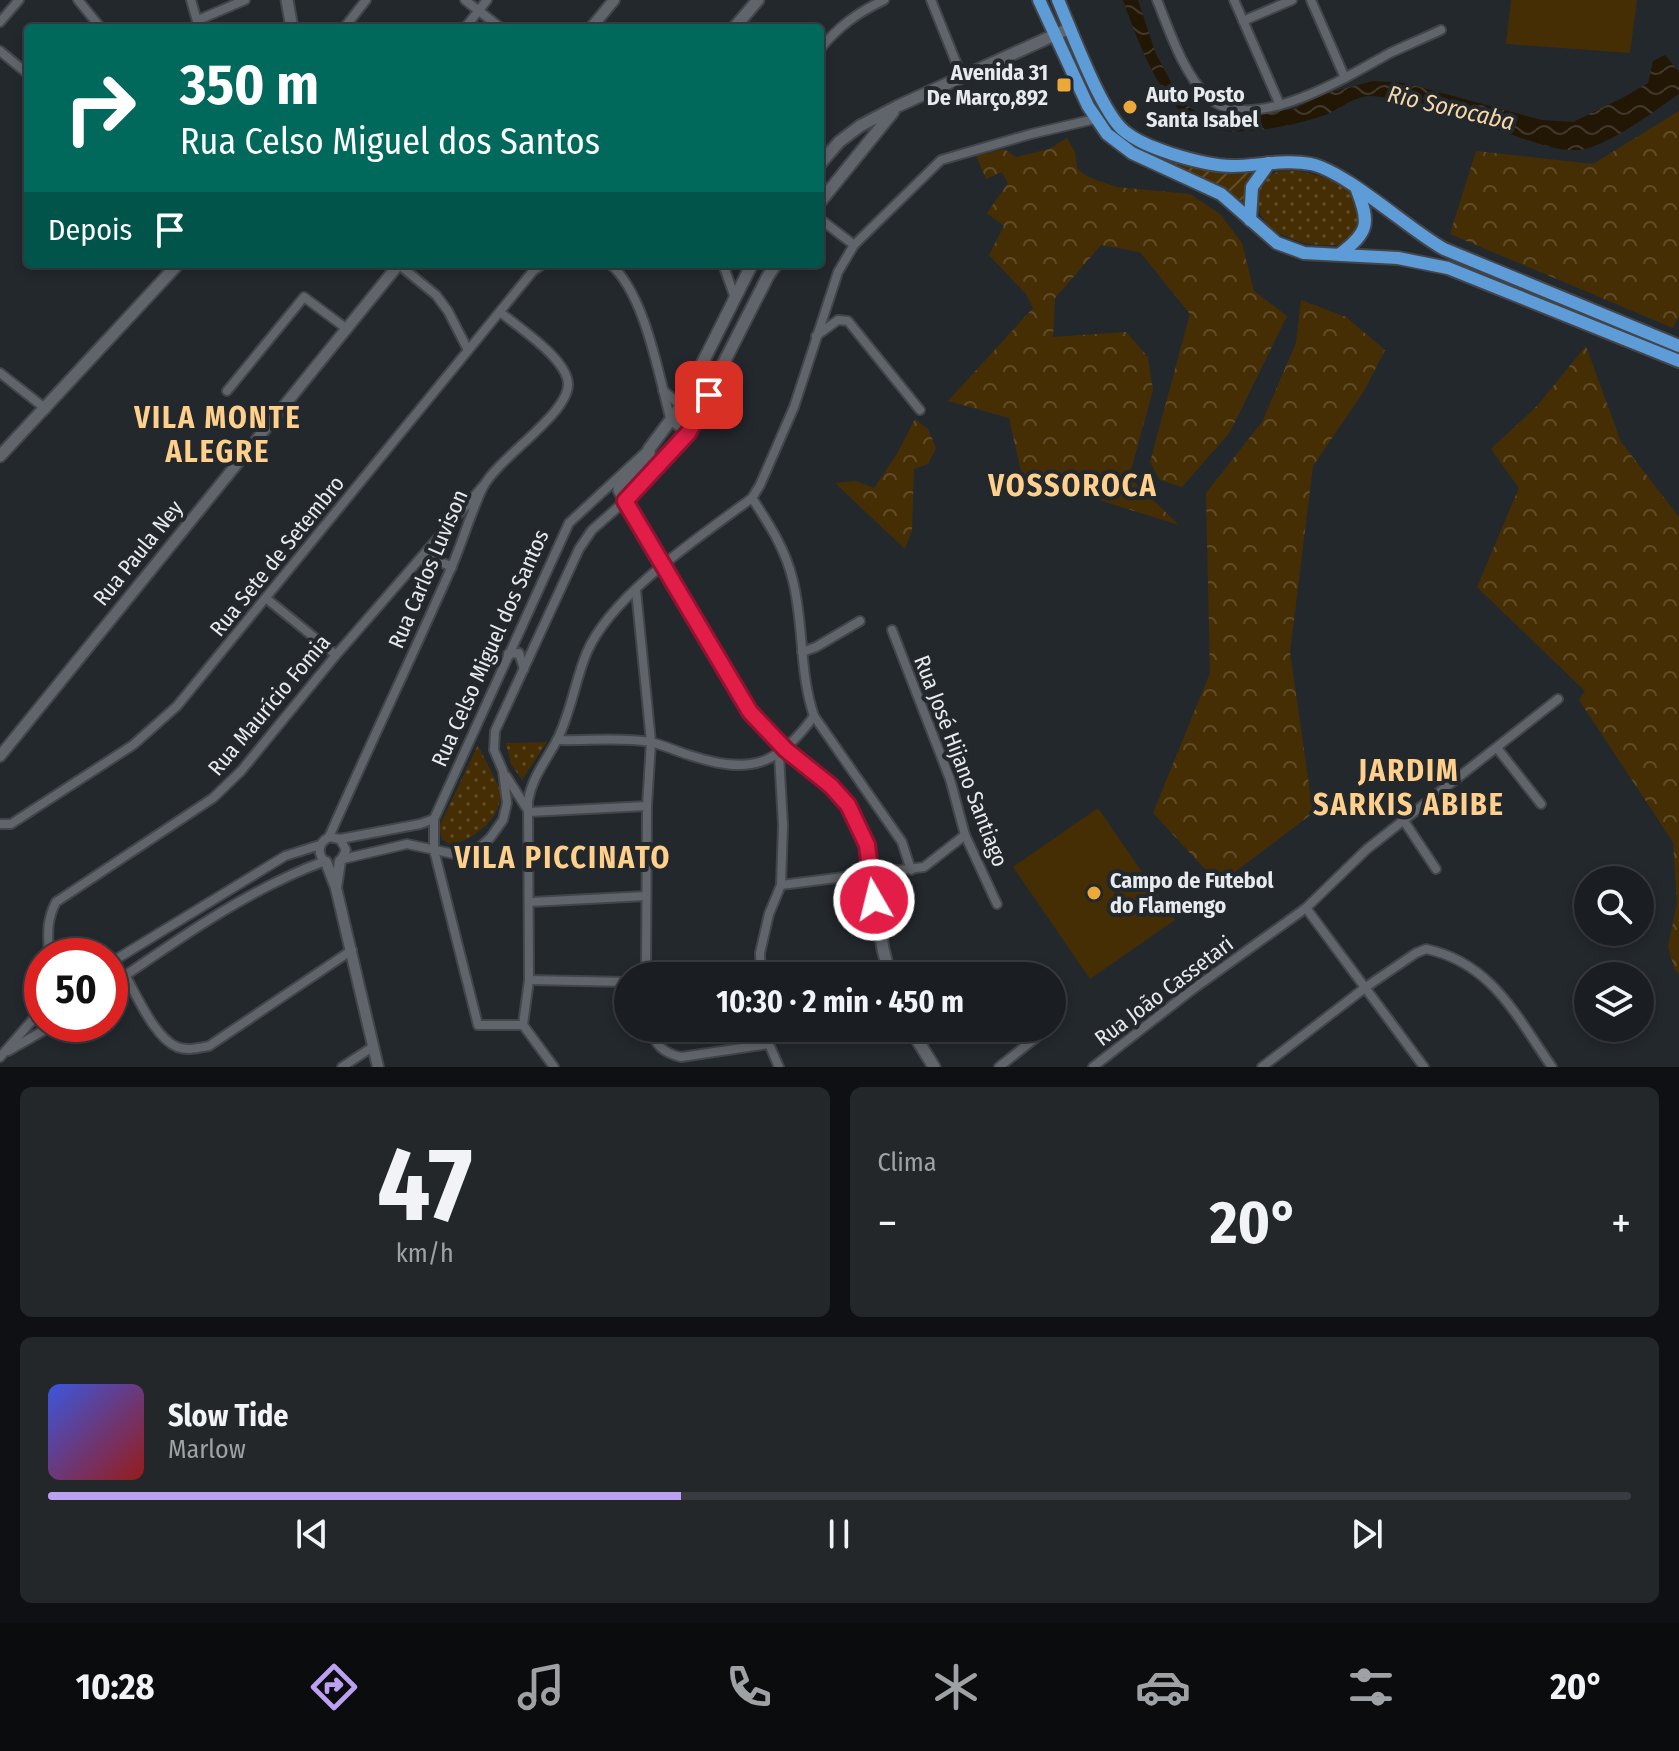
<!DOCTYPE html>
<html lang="pt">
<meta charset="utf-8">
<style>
body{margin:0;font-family:"Fira Sans Condensed",sans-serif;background:#23272a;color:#f1f3f6;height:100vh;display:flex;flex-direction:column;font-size:30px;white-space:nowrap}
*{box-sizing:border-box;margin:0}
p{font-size:26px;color:#9fa2a5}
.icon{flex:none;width:44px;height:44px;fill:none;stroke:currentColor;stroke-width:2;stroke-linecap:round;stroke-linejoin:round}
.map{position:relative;height:1067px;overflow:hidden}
.sheet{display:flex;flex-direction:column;gap:20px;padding:20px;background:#0e1013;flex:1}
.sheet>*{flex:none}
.guide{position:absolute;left:24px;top:24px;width:800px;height:244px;border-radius:8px;box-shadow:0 4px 12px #0003,0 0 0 2px #383c40;background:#00695c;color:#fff;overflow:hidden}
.controls{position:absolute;left:1574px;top:866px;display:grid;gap:16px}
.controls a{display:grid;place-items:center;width:80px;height:80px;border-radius:50%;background:#1a1e22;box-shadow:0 4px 12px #0003,0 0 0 2px #383c40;font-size:40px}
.speed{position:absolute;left:24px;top:938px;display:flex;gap:16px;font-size:40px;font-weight:700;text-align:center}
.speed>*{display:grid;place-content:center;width:104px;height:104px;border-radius:50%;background:#1a1e22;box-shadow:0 4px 12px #0003,0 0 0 2px #383c40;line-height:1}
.speed .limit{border:12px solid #d22;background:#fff;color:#111}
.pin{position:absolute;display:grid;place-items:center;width:68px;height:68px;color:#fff;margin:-34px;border-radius:16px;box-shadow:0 4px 12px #0006}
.me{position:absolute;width:88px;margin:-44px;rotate:352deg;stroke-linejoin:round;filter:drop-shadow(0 0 6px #0008)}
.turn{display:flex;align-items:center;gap:28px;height:168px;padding:0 24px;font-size:36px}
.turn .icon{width:104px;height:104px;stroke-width:2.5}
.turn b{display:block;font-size:56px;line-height:68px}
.then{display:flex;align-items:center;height:76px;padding:0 24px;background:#0003;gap:16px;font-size:30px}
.big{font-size:60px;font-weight:700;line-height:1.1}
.sheet .tile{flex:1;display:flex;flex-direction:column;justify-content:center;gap:12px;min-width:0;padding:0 28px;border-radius:12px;background:#23272a}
.sheet .dial{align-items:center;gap:0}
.dial b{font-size:104px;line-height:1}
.song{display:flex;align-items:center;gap:24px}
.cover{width:96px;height:96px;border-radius:12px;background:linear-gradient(135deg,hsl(230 70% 55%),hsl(0 70% 35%))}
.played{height:8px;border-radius:4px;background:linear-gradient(90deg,#bca0f2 40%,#383c40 40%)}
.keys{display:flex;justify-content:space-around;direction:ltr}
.heat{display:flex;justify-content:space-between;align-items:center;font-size:44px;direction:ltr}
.sheet .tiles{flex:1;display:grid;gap:20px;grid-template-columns:1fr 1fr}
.tile:last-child{grid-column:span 2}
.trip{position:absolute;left:614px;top:962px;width:452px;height:80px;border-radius:40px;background:#1a1e22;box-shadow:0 4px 12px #0003,0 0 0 2px #383c40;font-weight:700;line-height:80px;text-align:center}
.dock{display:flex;height:128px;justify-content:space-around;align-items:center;background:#0a0c0e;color:#9fa2a5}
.dock .icon{width:56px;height:56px}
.dock .active{color:#bca0f2}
.dock b{font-size:36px;color:#f1f3f6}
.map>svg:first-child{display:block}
</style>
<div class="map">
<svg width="1679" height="1067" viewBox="0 0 1679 1067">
<defs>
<pattern id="grass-dots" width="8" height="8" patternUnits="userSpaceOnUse" patternTransform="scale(2)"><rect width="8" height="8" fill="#462e04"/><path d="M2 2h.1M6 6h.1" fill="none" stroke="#614c29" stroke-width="1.8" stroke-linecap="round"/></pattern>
<pattern id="forest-crowns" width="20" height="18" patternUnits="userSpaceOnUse" patternTransform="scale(2)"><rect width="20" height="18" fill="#462e04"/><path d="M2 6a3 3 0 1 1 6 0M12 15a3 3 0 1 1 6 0" fill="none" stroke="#614c29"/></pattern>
<pattern id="garden-furrows" width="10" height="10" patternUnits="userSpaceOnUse" patternTransform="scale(2)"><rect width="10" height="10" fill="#462e04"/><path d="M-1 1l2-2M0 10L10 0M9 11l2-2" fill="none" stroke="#614c29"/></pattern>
<pattern id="water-waves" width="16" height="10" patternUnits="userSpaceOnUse" patternTransform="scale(2)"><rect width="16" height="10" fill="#221605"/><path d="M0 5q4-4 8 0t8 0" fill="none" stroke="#42382a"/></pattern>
</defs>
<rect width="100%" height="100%" fill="#23282d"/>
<g fill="url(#grass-dots)">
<path d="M 1297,171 C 1322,175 1342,182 1359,202 L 1359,229 L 1345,244 C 1322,247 1301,245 1279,233 C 1254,220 1244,181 1278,172 C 1284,170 1291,171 1297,171 Z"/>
<polygon points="547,742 522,780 511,764 506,743"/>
<path d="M 478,745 C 482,755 499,784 500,791 C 503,820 474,837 452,846 L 442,839 L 439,827 Z"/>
</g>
<g fill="url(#forest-crowns)">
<polygon points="1679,111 1679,316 1673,328 1450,234 1476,151 1593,164"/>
<polygon points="1067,138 1075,152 1077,168 1086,176 1116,187 1190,194 1220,214 1242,243 1254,291 1287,316 1230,432 1182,487 1160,480 1150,462 1190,314 1140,252 1101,245 1055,298 1053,337 1126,332 1148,357 1153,390 1129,477 1179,525 1022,476 1009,418 948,401 1033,308 1026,294 989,255 1004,226 987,213 1008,183 1002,172 986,179 976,156 1004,149 1016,157 1049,149"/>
<polygon points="1301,300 1346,317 1385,350 1364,391 1313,466 1290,652 1313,813 1219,884 1153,813 1210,673 1206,493 1262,422 1296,343"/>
<polygon points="1586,346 1621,442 1679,517 1679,975 1674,968 1668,947 1677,902 1673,842 1579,700 1585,691 1477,587 1519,488 1491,449 1537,406"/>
<polygon points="915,419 928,429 936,448 928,464 914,469 912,530 905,549 835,483 856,481 874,488 897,454"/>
</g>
<polygon fill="url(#garden-furrows)" points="1069,34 1094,91 1143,149 1222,174 1240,174 1258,171 1247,184 1243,202 1203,177 1150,159 1122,142 1093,111 1062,38"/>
<g fill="#462e04">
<polygon points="1511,0 1637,0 1630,53 1506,44"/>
<polygon points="1098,808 1175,920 1090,979 1013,867"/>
</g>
<path fill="url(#water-waves)" d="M 1123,0 L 1138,0 L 1156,54 L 1173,86 L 1185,104 L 1201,115 L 1257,113 L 1295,109 L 1321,95 L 1373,81 L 1405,83 L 1542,120 L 1573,122 L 1624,97 L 1648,83 L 1653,61 L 1665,55 L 1679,72 L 1679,94 C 1654,111 1614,142 1585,149 C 1563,154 1534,142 1513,135 C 1468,121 1420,101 1372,96 C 1353,95 1339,111 1322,116 C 1292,126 1233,139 1202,126 C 1163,111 1136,37 1123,0 Z"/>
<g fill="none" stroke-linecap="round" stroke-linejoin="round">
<defs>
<g id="minor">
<polyline points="78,0 101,28"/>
<polyline points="191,0 199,28"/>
<polyline points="465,0 501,28"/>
<polyline points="931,0 962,77"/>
<path d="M 1157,0 C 1170,32 1183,73 1208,97 C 1251,137 1350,75 1390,53 C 1407,45 1424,38 1441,30"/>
<polyline points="1234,0 1280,105"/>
<polyline points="1311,0 1345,78"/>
<polyline points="198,20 245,0"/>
<polyline points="1243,21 1292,0"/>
<polyline points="0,22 19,0"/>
<polyline points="344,28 366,0"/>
<polyline points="465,28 487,0"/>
<path d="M 820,49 C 839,26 857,13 884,0"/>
<polyline points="0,51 28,74"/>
<polyline points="820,219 854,245"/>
<polyline points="398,264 436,295 448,311 468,350"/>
<path d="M 610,264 C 645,293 659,377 671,421 L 688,433"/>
<polyline points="723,264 735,298"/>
<polyline points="816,336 838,320 848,321 920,410"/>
<polyline points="0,373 46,409"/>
<polyline points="663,390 681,406 699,416"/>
<polyline points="227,391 304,297 347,329"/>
<polyline points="419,560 432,558 452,567"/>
<polyline points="636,590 651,742 647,806 646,976"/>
<polyline points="267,599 336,655"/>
<polyline points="892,630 950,779 965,835 997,904"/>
<polyline points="802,652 816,647 860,621"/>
<polyline points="508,654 519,653 524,669"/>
<path d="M 557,740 C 587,741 621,737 650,742 C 664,745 678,752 692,756 C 751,775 778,765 814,716"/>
<polyline points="1497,748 1541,804"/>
<polyline points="506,776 529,812"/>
<polyline points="529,812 647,806"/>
<polyline points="1404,821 1436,869"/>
<polyline points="0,824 11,824 133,745 177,706 533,271 543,264"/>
<path d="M 329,837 C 369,746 412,657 452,566 C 463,540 471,512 483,487 C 499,457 567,415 568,385 C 569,360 518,327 500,312"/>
<polyline points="343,859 407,844 454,854 467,853 478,849 490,838 503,820 507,803 503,771 494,750 495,731 579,549 592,530 625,501"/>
<polyline points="340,862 346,850 340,839"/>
<path d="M 327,863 C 316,855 318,843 329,837 L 340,839 L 420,824 L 434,819"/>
<path d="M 911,870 L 902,842 L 814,716 C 799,672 804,625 793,581 C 786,550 769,524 752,498 L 760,485 L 794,407 L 838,272 L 854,245 L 941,160 L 1031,134 L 1095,119"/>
<polyline points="781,885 924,867 965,835"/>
<polyline points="531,902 646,896"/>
<polyline points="1306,908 1424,1067"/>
<path d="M 49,956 C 48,935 46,921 56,902 L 213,798 L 241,771 L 336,655 L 484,485"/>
<polyline points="110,963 285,856 320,845"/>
<path d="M 125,975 C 137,996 155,1038 177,1047 C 188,1051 198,1048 209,1046 L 352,950"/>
<polyline points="761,976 760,953 769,914 781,885 783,825 779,755"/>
<polyline points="529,980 628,982"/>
<path d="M 110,986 C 177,940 248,889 325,861"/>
<polyline points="1052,1024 1055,1022"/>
<polyline points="523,1025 478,1025 434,850 434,819 569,523 649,449"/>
<path d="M 651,1028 C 654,1045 664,1053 681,1057 L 769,1044"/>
<polyline points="767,1028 769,1044 779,1067"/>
<polyline points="8,1051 55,1024"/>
<polyline points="0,1057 42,1009"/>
<polyline points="342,1067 374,1046"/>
<path d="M 554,1067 L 523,1025 L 529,980 L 528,801 C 532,777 546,761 557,740 C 571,713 575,680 587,652 C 612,594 701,536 752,498"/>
<polyline points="999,1067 1048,1028"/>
<polyline points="1093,1067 1193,989 1306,908 1367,849 1558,699"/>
<path d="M 1262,1067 L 1366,987 L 1416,953 L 1426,949 C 1492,963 1516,1016 1552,1067"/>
</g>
<g id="tertiary">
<polyline points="591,28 614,0"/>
<polyline points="0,756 399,264"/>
<polyline points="326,862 336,888 378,1067"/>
<polyline points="336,888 340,861"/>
</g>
<g id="secondary">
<polyline points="287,0 292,28"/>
<polyline points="734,28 758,0"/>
<polyline points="820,164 839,142 860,126 898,106 1070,28"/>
<polyline points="820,202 893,112"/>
<polyline points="752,264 681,406 649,449 649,458 620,485 619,490 750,712 786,750 831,786 848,805 867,845 883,949 890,976"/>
<polyline points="0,456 178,264"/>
<polyline points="625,501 688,433 768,276 776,264"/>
<polyline points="910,1028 934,1067"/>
</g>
<g id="trunk">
<polyline points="1039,0 1088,106 1107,134 1132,153 1221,194 1277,243 1304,253 1398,258 1448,268 1679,361"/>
<path d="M 1058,0 C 1072,32 1100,109 1123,130 C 1137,142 1155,148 1172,154 C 1191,160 1212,166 1232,166 C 1258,166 1285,159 1311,164 C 1347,172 1408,229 1444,249 L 1679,346"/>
<polyline points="1250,220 1252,187 1269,163"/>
<path d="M 1340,254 C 1369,232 1370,223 1357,190"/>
</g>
</defs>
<use href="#minor" stroke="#424549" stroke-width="12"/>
<use href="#tertiary" stroke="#424549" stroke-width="14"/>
<use href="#secondary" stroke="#424549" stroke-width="15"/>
<use href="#trunk" stroke="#424549" stroke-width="16"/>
<use href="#minor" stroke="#60656b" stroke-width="8"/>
<use href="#tertiary" stroke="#60656b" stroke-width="10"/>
<use href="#secondary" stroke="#60656b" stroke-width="11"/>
<use href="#trunk" stroke="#5e9cd8" stroke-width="12"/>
</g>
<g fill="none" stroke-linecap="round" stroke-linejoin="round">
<defs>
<polyline id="route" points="709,395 688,433 625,501 750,712 786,750 831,786 848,805 867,845 874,900"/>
</defs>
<use href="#route" stroke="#92132f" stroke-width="20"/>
<use href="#route" stroke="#e11d48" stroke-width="14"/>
</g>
<g fill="#eca93a" stroke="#23282d" stroke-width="3">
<rect x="1056" y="77" width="16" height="16" rx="4"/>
<circle cx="1130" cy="107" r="8"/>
<circle cx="1094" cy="893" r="8"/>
</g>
<g text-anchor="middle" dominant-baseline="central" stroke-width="8" stroke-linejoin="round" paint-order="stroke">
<g font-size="22" font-weight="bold" fill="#e8ebee" stroke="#23282d" text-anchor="start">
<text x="1048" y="72" text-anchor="end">Avenida 31<tspan x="1048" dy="25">De Março,892</tspan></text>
<text x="1146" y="94">Auto Posto<tspan x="1146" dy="25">Santa Isabel</tspan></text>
<text x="1110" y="880">Campo de Futebol<tspan x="1110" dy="25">do Flamengo</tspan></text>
</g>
<g font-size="22" fill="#e8ebee" stroke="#23282d">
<text transform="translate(138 553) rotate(-51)">Rua Paula Ney</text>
<text transform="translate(277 556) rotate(-51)">Rua Sete de Setembro</text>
<text transform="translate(428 569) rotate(-67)">Rua Carlos Luvison</text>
<text transform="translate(490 648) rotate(-66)">Rua Celso Miguel dos Santos</text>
<text transform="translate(269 705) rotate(-50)">Rua Maurício Fomia</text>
<text transform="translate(961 761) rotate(69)">Rua José Hijano Santiago</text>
<text transform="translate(1164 991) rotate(-37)">Rua João Cassetari</text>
</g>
<g font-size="24" font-style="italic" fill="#f8d7a7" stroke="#23282d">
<text transform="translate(1451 108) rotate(13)">Rio Sorocaba</text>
</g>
<g font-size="30" font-weight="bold" letter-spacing="2" fill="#ffd08c" stroke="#23282d">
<text x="218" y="418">VILA MONTE<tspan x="218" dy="34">ALEGRE</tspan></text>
<text x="1073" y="486">VOSSOROCA</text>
<text x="1409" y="771">JARDIM<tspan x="1409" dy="34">SARKIS ABIBE</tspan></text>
<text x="563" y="858">VILA PICCINATO</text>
</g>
</g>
</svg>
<div class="controls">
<a><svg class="icon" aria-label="search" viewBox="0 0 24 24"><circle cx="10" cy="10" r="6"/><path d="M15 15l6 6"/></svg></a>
<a><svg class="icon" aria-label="layers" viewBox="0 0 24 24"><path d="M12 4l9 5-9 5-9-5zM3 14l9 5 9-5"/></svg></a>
</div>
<div class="speed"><div class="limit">50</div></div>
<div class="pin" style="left:709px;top:395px;background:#d93025"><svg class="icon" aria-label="arrive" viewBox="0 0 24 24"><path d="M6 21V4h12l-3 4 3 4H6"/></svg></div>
<svg class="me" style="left:874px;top:900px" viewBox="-20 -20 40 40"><circle r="17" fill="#e11d48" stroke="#fff" stroke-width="3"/><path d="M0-11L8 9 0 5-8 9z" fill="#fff"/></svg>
<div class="trip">10:30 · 2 min · 450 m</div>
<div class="guide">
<div class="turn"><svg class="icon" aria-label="right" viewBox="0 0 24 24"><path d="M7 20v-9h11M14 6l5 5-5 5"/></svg><div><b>350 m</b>Rua Celso Miguel dos Santos</div></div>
<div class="then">Depois<svg class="icon" aria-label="arrive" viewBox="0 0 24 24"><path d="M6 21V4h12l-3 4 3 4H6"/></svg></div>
</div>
</div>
<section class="sheet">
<div class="tiles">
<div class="tile dial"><b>47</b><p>km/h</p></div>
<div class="tile"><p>Clima</p>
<div class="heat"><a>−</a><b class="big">20°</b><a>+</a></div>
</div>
<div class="tile">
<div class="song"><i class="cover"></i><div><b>Slow Tide</b><p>Marlow</p></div></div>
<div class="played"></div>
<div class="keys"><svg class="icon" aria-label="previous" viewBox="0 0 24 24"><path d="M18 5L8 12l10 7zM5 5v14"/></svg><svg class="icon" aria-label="pause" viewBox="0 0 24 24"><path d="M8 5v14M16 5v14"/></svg><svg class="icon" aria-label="next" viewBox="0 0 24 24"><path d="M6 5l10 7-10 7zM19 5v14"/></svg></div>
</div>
</div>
</section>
<nav class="dock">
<b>10:28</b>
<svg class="icon active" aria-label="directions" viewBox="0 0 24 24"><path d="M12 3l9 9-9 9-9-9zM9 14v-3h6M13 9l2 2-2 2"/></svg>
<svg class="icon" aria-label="music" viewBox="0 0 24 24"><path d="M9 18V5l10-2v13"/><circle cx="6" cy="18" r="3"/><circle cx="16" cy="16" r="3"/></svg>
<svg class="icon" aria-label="phone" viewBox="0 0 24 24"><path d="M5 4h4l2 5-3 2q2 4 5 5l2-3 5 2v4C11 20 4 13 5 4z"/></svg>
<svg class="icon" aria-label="climate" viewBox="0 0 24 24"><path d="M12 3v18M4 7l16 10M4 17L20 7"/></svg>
<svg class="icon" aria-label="car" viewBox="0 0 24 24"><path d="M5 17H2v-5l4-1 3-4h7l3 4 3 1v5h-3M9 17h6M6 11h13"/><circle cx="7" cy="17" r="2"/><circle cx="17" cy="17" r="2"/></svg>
<svg class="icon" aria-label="filters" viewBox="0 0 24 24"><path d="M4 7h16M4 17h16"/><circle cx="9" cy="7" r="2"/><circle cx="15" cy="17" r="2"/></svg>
<b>20°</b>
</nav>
